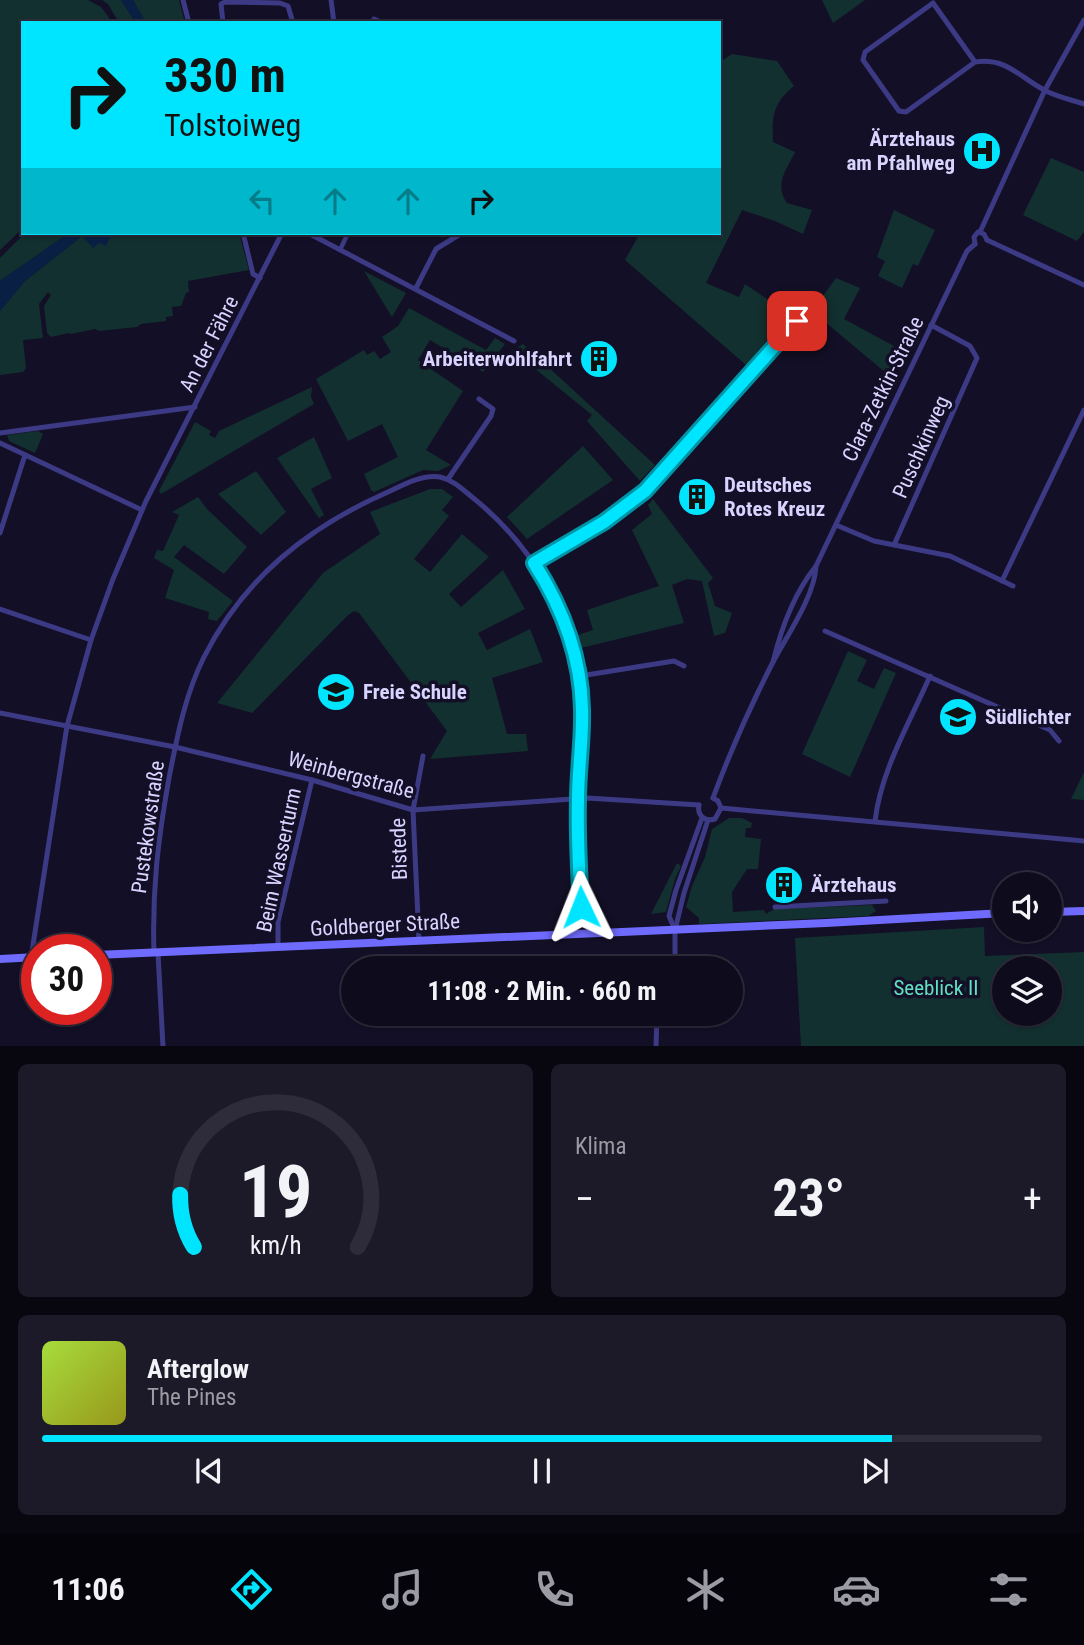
<!DOCTYPE html>
<html lang="de">
<meta charset="utf-8">
<style>
body{margin:0;font-family:"Roboto Condensed",sans-serif;background:#1c1929;color:#f1f3f6;height:100vh;display:flex;flex-direction:column;font-size:26px;white-space:nowrap}
*{box-sizing:border-box;margin:0}
p{font-size:23px;color:#9b9ba3}
.icon{flex:none;width:38px;height:38px;fill:none;stroke:currentColor;stroke-width:2;stroke-linecap:round;stroke-linejoin:round}
.map{position:relative;height:1046px;overflow:hidden}
.panel{display:flex;flex-direction:column;gap:18px;padding:18px;background:#08060f;flex:1}
.panel>*{flex:none}
.banner{position:absolute;left:21px;top:21px;width:700px;height:214px;border-radius:0px;box-shadow:0 2px 5px #0004,0 0 0 2px #2e2b3b;background:#00e5ff;color:#111;overflow:hidden}
.buttons{position:absolute;left:992px;top:872px;display:grid;gap:14px}
.buttons a{display:grid;place-items:center;width:70px;height:70px;border-radius:50%;background:#0e0b1c;box-shadow:0 2px 5px #0004,0 0 0 2px #2e2b3b;font-size:35px}
.speed{position:absolute;left:21px;top:934px;display:flex;gap:14px;font-size:35px;font-weight:700;text-align:center}
.speed>*{display:grid;place-content:center;width:91px;height:91px;border-radius:50%;background:#0e0b1c;box-shadow:0 2px 5px #0004,0 0 0 2px #2e2b3b;line-height:1}
.speed .limit{border:10px solid #d22;background:#fff;color:#111}
.pin{position:absolute;display:grid;place-items:center;width:60px;height:60px;color:#fff;margin:-30px;border-radius:14px;box-shadow:0 4px 10px #0006}
.me{position:absolute;width:77px;margin:-38px;rotate:358deg;stroke-linejoin:round;filter:drop-shadow(0 0 5px #0008)}
.turn{display:flex;align-items:center;gap:24px;height:147px;padding:0 28px;font-size:32px}
.turn .icon{width:91px;height:91px;stroke-width:2.5}
.turn b{display:block;font-size:49px;line-height:60px}
.lanes{display:flex;align-items:center;height:66px;padding:0 28px;background:#0003;justify-content:center;gap:35px;direction:ltr}
.lanes .off{opacity:.35}
.big{font-size:52px;font-weight:700;line-height:1.1}
.panel .widget{flex:1;display:flex;flex-direction:column;justify-content:center;gap:10px;min-width:0;padding:0 24px;border-radius:10px;background:#1c1929}
.panel .dial{align-items:center;gap:0}
.dial svg{height:182px;overflow:visible;fill:none;stroke:#2e2b3b;stroke-width:7;stroke-linecap:round;text-anchor:middle}
.dial text{fill:#f1f3f6;stroke:none}
.song{display:flex;align-items:center;gap:21px}
.cover{width:84px;height:84px;border-radius:10px;background:linear-gradient(135deg,hsl(80 70% 55%),hsl(60 70% 35%))}
.played{height:7px;border-radius:4px;background:linear-gradient(90deg,#00e5ff 85%,#2e2b3b 85%)}
.keys{display:flex;justify-content:space-around;direction:ltr}
.heat{display:flex;justify-content:space-between;align-items:center;font-size:38px;direction:ltr}
.panel .tiles{flex:1;display:grid;gap:18px;grid-template-columns:1fr 1fr}
.widget:last-child{grid-column:span 2}
.trip{position:absolute;left:341px;top:956px;width:402px;height:70px;border-radius:35px;background:#0e0b1c;box-shadow:0 2px 5px #0004,0 0 0 2px #2e2b3b;font-weight:700;line-height:70px;text-align:center}
.menu{display:flex;height:112px;justify-content:space-around;align-items:center;background:#06040b;color:#9b9ba3}
.menu .icon{width:49px;height:49px}
.menu .current{color:#00e5ff}
.menu b{font-size:32px;color:#f1f3f6}
.map>svg:first-child{display:block}
</style>
<div class="map">
<svg width="1084" height="1047" viewBox="0 0 1084 1047">
<rect width="100%" height="100%" fill="#130f26"/>
<g fill="#12302f" fill-rule="evenodd">
<polygon points="0,0 88,0 101,7 113,23 23,23 23,228 0,250"/>
<polygon points="102,0 121,0 136,23 119,23 108,4"/>
<polygon points="133,0 179,0 185,23 146,23"/>
<polygon points="822,0 865,0 833,23"/>
<path d="M 732,54 L 777,61 L 794,86 C 773,103 772,116 773,142 L 795,152 C 786,171 774,184 787,203 L 812,210 L 803,234 L 775,221 L 742,210 L 706,283 L 739,297 L 745,284 L 789,314 L 746,365 L 625,260 L 640,233 L 719,233 L 719,57 L 723,60 Z"/>
<polygon points="1051,158 1084,172 1084,232 1077,241 1023,215"/>
<polygon points="894,210 935,230 918,266 913,264 902,288 878,276 885,261 877,257"/>
<polygon points="25,233 69,233 0,281 0,258"/>
<polygon points="105,233 239,233 249,270 188,281 189,292 186,293 181,306 172,307 173,316 166,317 166,321 141,324 137,327 99,331 95,329 71,334 69,333 51,337 47,333 44,306 51,295 48,292 39,304 43,338 23,340 26,368 23,372 0,375 0,311 25,281 82,236 106,245 110,236"/>
<polygon points="364,271 406,293 392,317"/>
<polygon points="836,278 860,288 844,319 905,352 892,378 812,311"/>
<polygon points="409,308 486,350 495,338 505,344 483,372 430,340 418,360 463,391 426,450 451,465 438,471 423,470 374,492 371,490 364,474 398,457 382,424 348,441 316,379 364,350 367,355 374,351 380,359 391,352 382,337 398,326"/>
<polygon points="523,344 655,465 640,481 587,421 592,415 512,350"/>
<polygon points="312,387 311,397 314,404 161,494 159,491 195,422 211,431 209,435 215,438 219,431"/>
<polygon points="38,431 43,434 35,453 9,441 7,435"/>
<polygon points="314,437 332,478 311,489 324,515 319,518 277,458"/>
<polygon points="583,446 613,480 527,539 507,517"/>
<polygon points="256,471 286,512 261,535 218,494"/>
<polygon points="430,489 442,489 453,497 442,510 449,516 414,559 430,572 462,534 489,557 449,594 461,607 503,570 525,609 478,633 487,650 530,629 543,662 492,678 507,734 526,734 528,751 430,759 447,731 359,613 354,611 347,616 252,713 217,703 323,573 380,534 370,512"/>
<polygon points="198,497 207,509 247,547 224,574 184,545 174,557 233,601 217,621 208,619 209,612 165,598 174,570 154,558 157,550 163,551 179,515 172,512"/>
<polygon points="653,499 713,578 708,583 715,606 732,613 725,633 714,636 702,581 687,579 672,585 684,623 581,648 578,635 593,630 587,610 659,586 632,530 652,514 648,505"/>
<polygon points="848,651 867,660 857,681 874,689 884,668 896,673 850,777 802,754"/>
<polygon points="1084,772 1084,800 1071,799"/>
<polygon points="729,818 742,818 752,823 751,828 746,828 745,837 761,839 758,869 747,869 732,892 733,912 764,910 766,914 774,909 872,905 876,911 868,916 699,924 699,918 686,907 692,886 705,857 712,829"/>
<polygon points="677,863 681,866 675,879 666,912 651,914"/>
<path d="M 984,927 L 985,956 L 1084,952 L 1084,1046 L 801,1046 L 795,938 ZM 1004,968 L 1050,968 L 1050,1013 L 1004,1013 Z"/>
</g>
<g fill="#0a1f44">
<polygon points="121,0 133,0 146,23 136,23"/>
<polygon points="69,233 105,233 111,235 106,246 100,243 93,248 82,236 25,281 0,311 0,281"/>
</g>
<g fill="none" stroke-linecap="round" stroke-linejoin="round">
<polyline stroke="#3d3a85" stroke-width="4.5" points="340,250 348,233"/>
<g stroke="#3d3a85" stroke-width="5">
<polyline points="183,0 189,23"/>
<polyline points="331,0 334,23"/>
<polyline points="223,23 221,4 225,2 280,3 288,6 293,23"/>
<polyline points="372,23 374,19 383,23"/>
<path d="M 975,62 L 933,3 L 865,52 L 863,60 L 899,111 L 906,112 L 975,62 C 1007,57 1020,78 1046,91 C 1058,97 1072,100 1084,104"/>
<polyline points="980,232 1045,90 1084,20"/>
<polyline points="243,233 253,274 260,278"/>
<polyline points="308,233 514,341"/>
<polyline points="987,240 1084,285"/>
<polyline points="975,244 974,237 978,232 984,234 987,240"/>
<polyline points="416,288 436,249 462,233"/>
<polyline points="0,433 195,407"/>
<polyline points="0,443 142,510"/>
<polyline points="448,479 491,416 493,409 479,399"/>
<polyline points="836,525 874,541 950,556 1013,586"/>
<polyline points="0,533 25,455"/>
<polyline points="894,545 977,358 970,346 931,325"/>
<polyline points="534,563 604,522 645,491 797,321"/>
<polyline points="1002,581 1084,410"/>
<polyline points="0,609 91,640"/>
<polyline points="825,631 1050,730 1059,741"/>
<path d="M 773,662 C 781,629 795,592 816,566 L 967,251 L 975,244"/>
<polyline points="580,676 674,661 684,666"/>
<polyline points="0,713 175,747 312,780 413,810 587,798 699,805"/>
<path d="M 713,798 C 730,752 750,707 772,664 C 786,637 815,596 816,566"/>
<path d="M 699,805 C 697,815 704,822 715,819 L 721,808 L 718,801 L 713,798"/>
<polyline points="721,808 1084,841"/>
<path d="M 875,821 C 881,770 910,722 930,676"/>
<polyline points="775,907 886,901"/>
<polyline points="675,930 669,916 676,890 702,818"/>
<polyline points="419,941 413,810 423,756"/>
<polyline points="278,947 278,922 312,780"/>
<path d="M 154,953 C 152,889 158,840 169,778 C 177,737 185,695 204,657 C 244,578 308,527 388,492 C 403,485 423,474 440,477 C 453,480 462,489 472,497 C 522,537 556,588 574,650 C 587,699 579,748 578,797 C 576,834 579,871 581,907"/>
<polyline points="158,953 163,1047"/>
<polyline points="31,958 67,726 91,640 113,579 146,501 282,233"/>
<polyline points="675,968 675,930 684,893 708,820"/>
<polyline points="656,1047 657,1013"/>
</g>
<g stroke="#6f6bff" stroke-width="8">
<polyline points="1050,912 1084,911"/>
<polyline points="96,955 826,923 1004,913"/>
<polyline points="0,959 37,957"/>
</g>
</g>
<g fill="none" stroke-linecap="round" stroke-linejoin="round">
<defs>
<path id="route" d="M 581,907 C 579,872 577,836 578,800 C 578,769 583,739 582,709 C 581,656 562,607 534,563 L 604,522 L 645,491 L 797,321"/>
</defs>
<use href="#route" stroke="#0095a6" stroke-width="18"/>
<use href="#route" stroke="#00e5ff" stroke-width="12"/>
</g>
<defs>
<symbol id="hospital-disc" viewBox="-11 -11 22 22"><circle r="9.5" fill="#00e5ff" stroke="#130f26"/><path d="M-5-5h3v3.5h4V-5h3V5h-3V1.5h-4V5h-3Z" fill="#111"/></symbol>
<symbol id="building-disc" viewBox="-11 -11 22 22"><circle r="9.5" fill="#00e5ff" stroke="#130f26"/><path d="M-4-6H4V6H1V3H-1V6H-4ZM-2.5-4.3h1.7v1.8h-1.7ZM.8-4.3h1.7v1.8H.8ZM-2.5-1h1.7V.8h-1.7ZM.8-1h1.7V.8H.8Z" fill="#111"/></symbol>
<symbol id="school-disc" viewBox="-11 -11 22 22"><circle r="9.5" fill="#00e5ff" stroke="#130f26"/><path d="M0-5L7-2L0 1L-7-2ZM-4 1L0 2.5L4 1V4Q0 6-4 4Z" fill="#111"/></symbol>
</defs>
<g fill-rule="evenodd">
<use href="#hospital-disc" x="960" y="129" width="44" height="44"/>
<use href="#building-disc" x="577" y="337" width="44" height="44"/>
<use href="#building-disc" x="675" y="475" width="44" height="44"/>
<use href="#school-disc" x="314" y="670" width="44" height="44"/>
<use href="#school-disc" x="936" y="695" width="44" height="44"/>
<use href="#building-disc" x="762" y="863" width="44" height="44"/>
</g>
<g text-anchor="middle" dominant-baseline="central" stroke-width="7" stroke-linejoin="round" paint-order="stroke">
<g font-size="21" font-weight="bold" fill="#d9d4ff" stroke="#130f26" text-anchor="start">
<text x="955" y="139" text-anchor="end">Ärztehaus<tspan x="955" dy="24">am Pfahlweg</tspan></text>
<text x="572" y="359" text-anchor="end">Arbeiterwohlfahrt</text>
<text x="724" y="485">Deutsches<tspan x="724" dy="24">Rotes Kreuz</tspan></text>
<text x="363" y="692">Freie Schule</text>
<text x="985" y="717">Südlichter</text>
<text x="811" y="885">Ärztehaus</text>
</g>
<g font-size="21" fill="#d9d4ff" stroke="#130f26">
<text transform="translate(209 344) rotate(-63)">An der Fähre</text>
<text transform="translate(883 389) rotate(-64)">Clara-Zetkin-Straße</text>
<text transform="translate(921 447) rotate(-66)">Puschkinweg</text>
<text transform="translate(351 775) rotate(15)">Weinbergstraße</text>
<text transform="translate(148 827) rotate(-82)">Pustekowstraße</text>
<text transform="translate(399 849) rotate(-92)">Bistede</text>
<text transform="translate(279 860) rotate(-78)">Beim Wasserturm</text>
<text transform="translate(385 925) rotate(-3)">Goldberger Straße</text>
</g>
<g font-size="21" fill="#5fe0c0" stroke="#130f26">
<text x="936" y="988">Seeblick II</text>
</g>
</g>
</svg>
<div class="buttons">
<a><svg class="icon" aria-label="sound" viewBox="0 0 24 24"><path d="M4 9h4l5-4v14l-5-4H4zM17 9q2 3 0 6"/></svg></a>
<a><svg class="icon" aria-label="layers" viewBox="0 0 24 24"><path d="M12 4l9 5-9 5-9-5zM3 14l9 5 9-5"/></svg></a>
</div>
<div class="speed"><div class="limit">30</div></div>
<div class="pin" style="left:797px;top:321px;background:#d93025"><svg class="icon" aria-label="arrive" viewBox="0 0 24 24"><path d="M6 21V4h12l-3 4 3 4H6"/></svg></div>
<svg class="me" style="left:581px;top:907px" viewBox="-20 -20 40 40"><path d="M0-17L14 15 0 8-14 15z" fill="#00e5ff" stroke="#fff" stroke-width="4"/></svg>
<div class="trip">11:08 · 2 Min. · 660 m</div>
<div class="banner">
<div class="turn"><svg class="icon" aria-label="right" viewBox="0 0 24 24"><path d="M7 20v-9h11M14 6l5 5-5 5"/></svg><div><b>330 m</b>Tolstoiweg</div></div>
<div class="lanes"><svg class="icon off" aria-label="left" viewBox="0 0 24 24"><path d="M17 20v-9H6M10 6l-5 5 5 5"/></svg><svg class="icon off" aria-label="ahead" viewBox="0 0 24 24"><path d="M12 20V5M6 11l6-6 6 6"/></svg><svg class="icon off" aria-label="ahead" viewBox="0 0 24 24"><path d="M12 20V5M6 11l6-6 6 6"/></svg><svg class="icon" aria-label="right" viewBox="0 0 24 24"><path d="M7 20v-9h11M14 6l5 5-5 5"/></svg></div>
</div>
</div>
<section class="panel">
<div class="tiles">
<div class="widget dial"><svg viewBox="0 0 100 80">
<path d="M14 69A42 42 0 1 1 86 69"/>
<path d="M14 69A42 42 0 0 1 8 46" stroke="#00e5ff"/>
<text x="50" y="56" font-size="32" font-weight="700">19</text>
<text x="50" y="72" font-size="11">km/h</text>
</svg></div>
<div class="widget"><p>Klima</p>
<div class="heat"><a>−</a><b class="big">23°</b><a>+</a></div>
</div>
<div class="widget">
<div class="song"><i class="cover"></i><div><b>Afterglow</b><p>The Pines</p></div></div>
<div class="played"></div>
<div class="keys"><svg class="icon" aria-label="previous" viewBox="0 0 24 24"><path d="M18 5L8 12l10 7zM5 5v14"/></svg><svg class="icon" aria-label="pause" viewBox="0 0 24 24"><path d="M8 5v14M16 5v14"/></svg><svg class="icon" aria-label="next" viewBox="0 0 24 24"><path d="M6 5l10 7-10 7zM19 5v14"/></svg></div>
</div>
</div>
</section>
<nav class="menu">
<b>11:06</b>
<svg class="icon current" aria-label="directions" viewBox="0 0 24 24"><path d="M12 3l9 9-9 9-9-9zM9 14v-3h6M13 9l2 2-2 2"/></svg>
<svg class="icon" aria-label="music" viewBox="0 0 24 24"><path d="M9 18V5l10-2v13"/><circle cx="6" cy="18" r="3"/><circle cx="16" cy="16" r="3"/></svg>
<svg class="icon" aria-label="phone" viewBox="0 0 24 24"><path d="M5 4h4l2 5-3 2q2 4 5 5l2-3 5 2v4C11 20 4 13 5 4z"/></svg>
<svg class="icon" aria-label="climate" viewBox="0 0 24 24"><path d="M12 3v18M4 7l16 10M4 17L20 7"/></svg>
<svg class="icon" aria-label="car" viewBox="0 0 24 24"><path d="M5 17H2v-5l4-1 3-4h7l3 4 3 1v5h-3M9 17h6M6 11h13"/><circle cx="7" cy="17" r="2"/><circle cx="17" cy="17" r="2"/></svg>
<svg class="icon" aria-label="filters" viewBox="0 0 24 24"><path d="M4 7h16M4 17h16"/><circle cx="9" cy="7" r="2"/><circle cx="15" cy="17" r="2"/></svg>
</nav>
